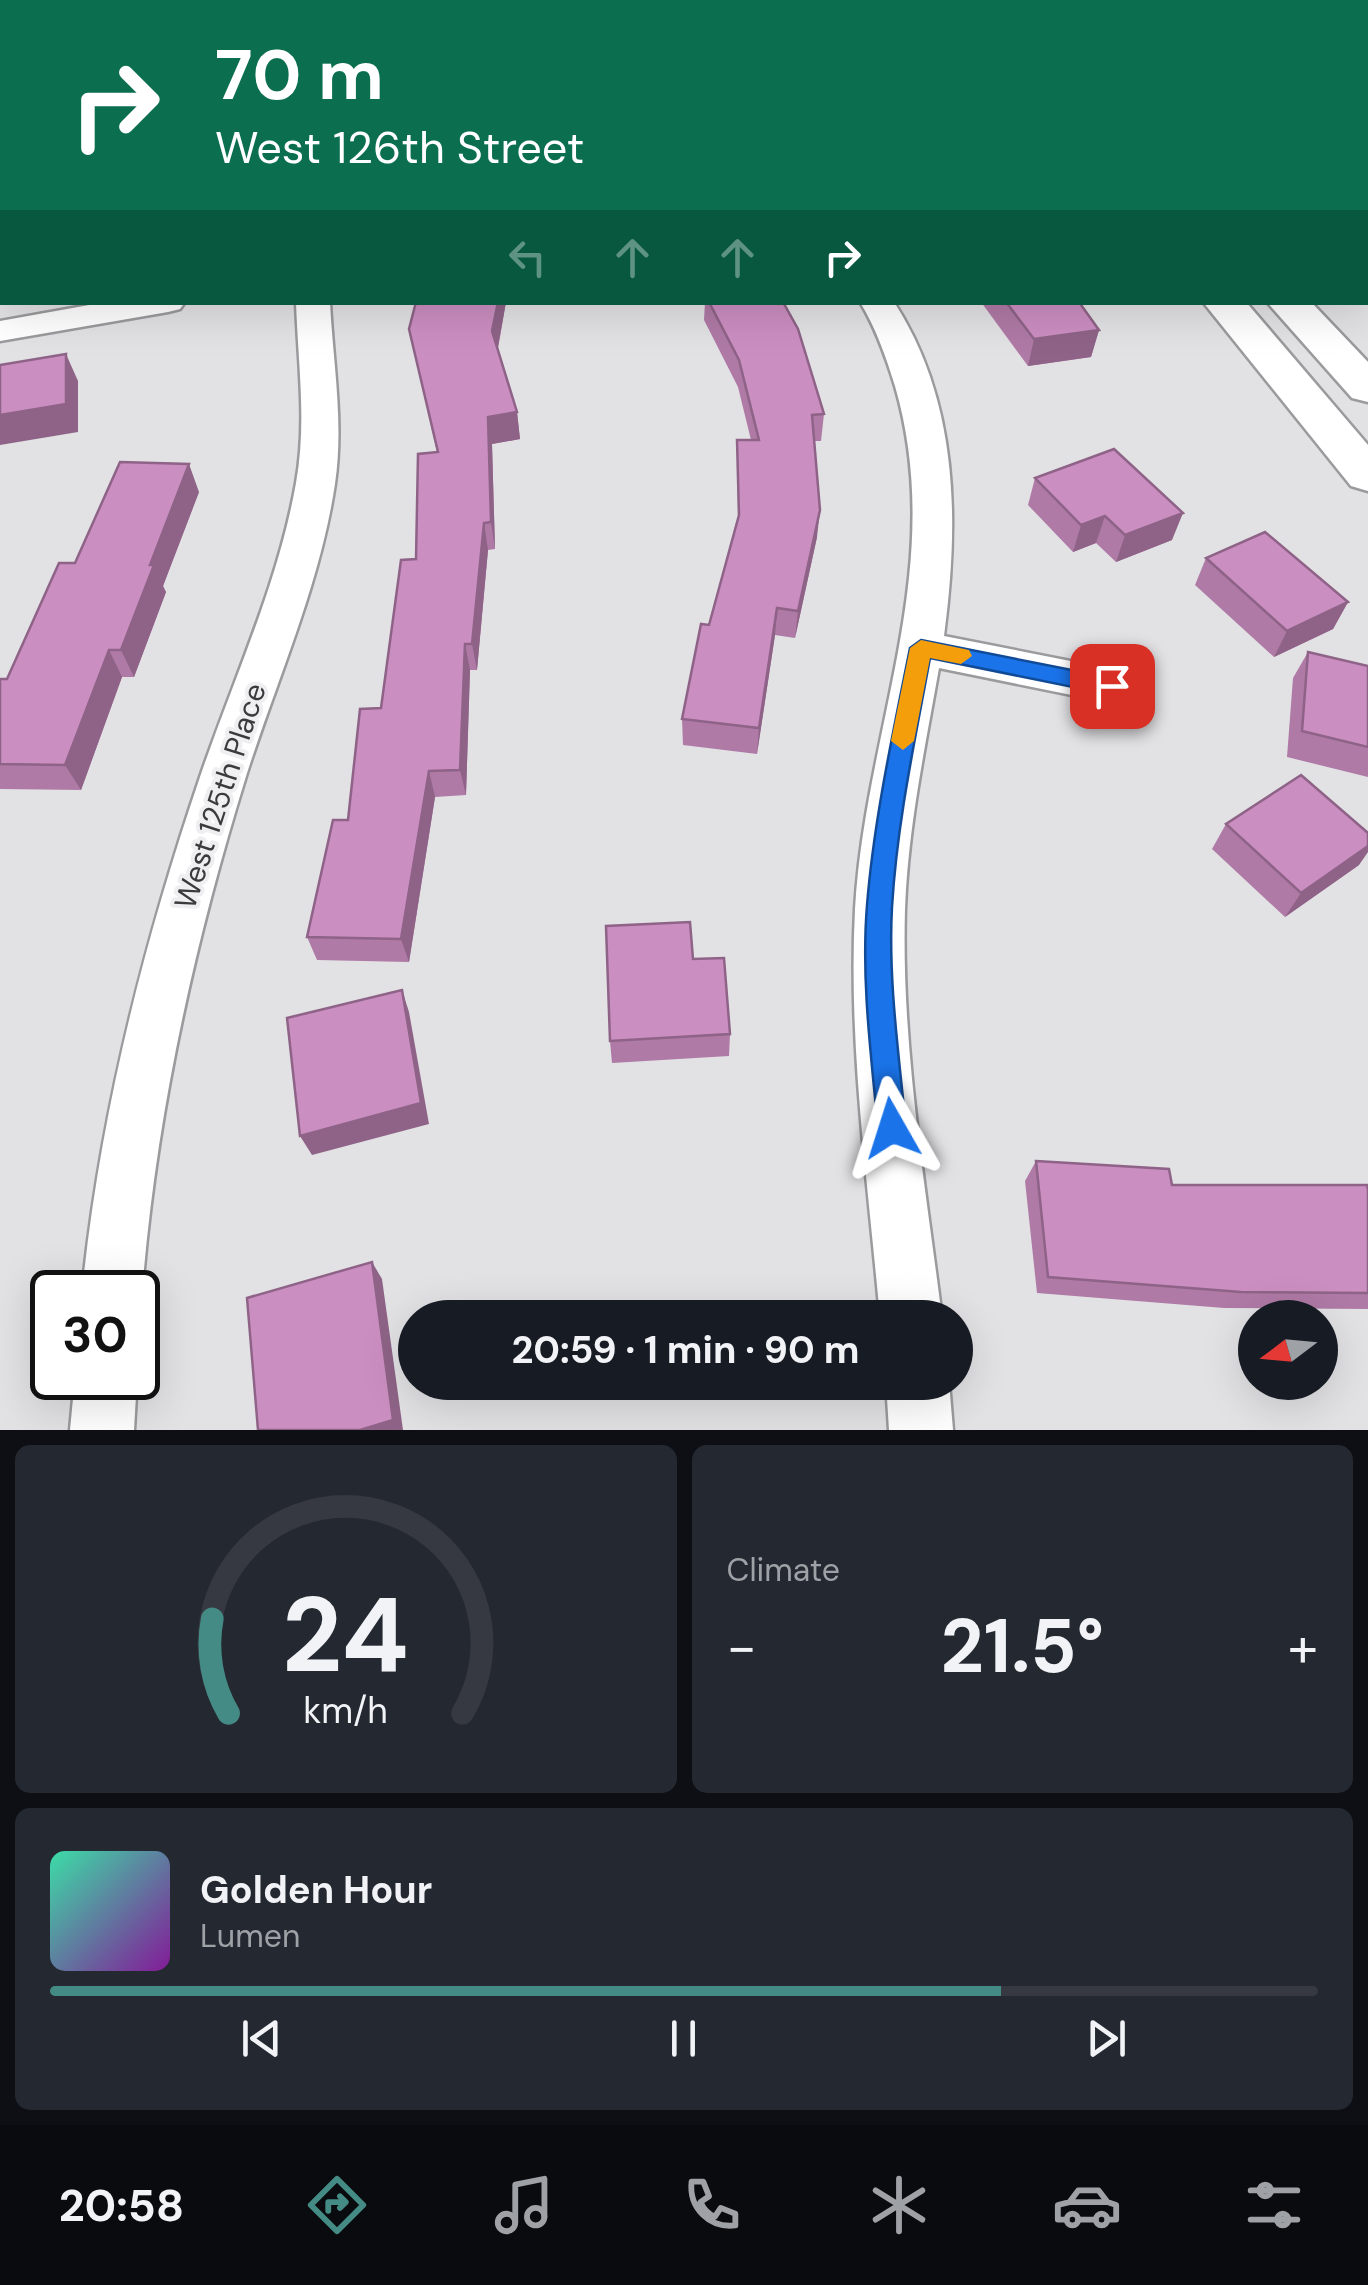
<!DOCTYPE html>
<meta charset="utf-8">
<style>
body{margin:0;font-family:"DM Sans",sans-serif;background:#242831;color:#f1f3f6;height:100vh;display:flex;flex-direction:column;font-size:38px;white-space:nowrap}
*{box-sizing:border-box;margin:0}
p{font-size:32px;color:#9ea1a6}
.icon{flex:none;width:55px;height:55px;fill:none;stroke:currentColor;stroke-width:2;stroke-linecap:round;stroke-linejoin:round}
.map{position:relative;height:1430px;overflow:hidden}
.drawer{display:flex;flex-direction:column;gap:15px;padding:15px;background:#0d0f14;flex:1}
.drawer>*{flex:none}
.guide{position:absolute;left:0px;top:0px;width:1370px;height:305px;box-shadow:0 10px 40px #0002;background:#0b6e4f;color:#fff;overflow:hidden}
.needle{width:65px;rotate:254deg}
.tools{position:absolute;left:1238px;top:1300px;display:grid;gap:20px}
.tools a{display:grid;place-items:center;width:100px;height:100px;border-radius:50%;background:#171b24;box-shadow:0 10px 40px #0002;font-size:50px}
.speed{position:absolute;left:30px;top:1270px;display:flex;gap:20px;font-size:50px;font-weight:700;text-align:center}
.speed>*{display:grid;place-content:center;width:130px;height:130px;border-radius:50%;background:#171b24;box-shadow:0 10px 40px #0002;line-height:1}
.speed .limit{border:5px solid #111;border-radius:15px;background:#fff;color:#111}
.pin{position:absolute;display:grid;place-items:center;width:85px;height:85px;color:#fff;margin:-42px;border-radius:20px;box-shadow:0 5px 15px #0006}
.me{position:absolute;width:110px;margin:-55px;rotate:354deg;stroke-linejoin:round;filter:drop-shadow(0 0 8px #0008)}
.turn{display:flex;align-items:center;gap:35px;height:210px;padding:0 50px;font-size:45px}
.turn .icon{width:130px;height:130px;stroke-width:2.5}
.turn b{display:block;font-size:70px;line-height:85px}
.lanes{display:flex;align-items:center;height:95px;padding:0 50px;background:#0003;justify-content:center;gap:50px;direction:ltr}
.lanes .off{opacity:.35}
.big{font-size:75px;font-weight:700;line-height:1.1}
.drawer .tile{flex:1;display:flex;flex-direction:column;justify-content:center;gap:15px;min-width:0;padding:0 35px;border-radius:15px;background:#242831}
.drawer .dial{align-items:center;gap:0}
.dial svg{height:260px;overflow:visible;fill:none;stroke:#363941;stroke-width:7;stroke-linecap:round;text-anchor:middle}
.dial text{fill:#f1f3f6;stroke:none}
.song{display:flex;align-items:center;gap:30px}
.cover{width:120px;height:120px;border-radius:15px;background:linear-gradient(135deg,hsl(160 70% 55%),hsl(290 70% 35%))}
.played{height:10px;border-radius:5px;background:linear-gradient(90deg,#448b85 75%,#363941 75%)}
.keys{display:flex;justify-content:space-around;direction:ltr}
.heat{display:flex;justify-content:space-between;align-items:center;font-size:55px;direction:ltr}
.drawer .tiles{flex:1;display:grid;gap:15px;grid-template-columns:1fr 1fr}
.tile:last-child{grid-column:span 2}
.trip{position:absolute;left:398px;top:1300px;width:575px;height:100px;border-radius:50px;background:#171b24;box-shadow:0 10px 40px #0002;font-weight:700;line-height:100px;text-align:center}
.dock{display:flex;height:160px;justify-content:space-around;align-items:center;background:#090b0e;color:#9ea1a6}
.dock .icon{width:70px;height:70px}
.dock .current{color:#448b85}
.dock b{font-size:45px;color:#f1f3f6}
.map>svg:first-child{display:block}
</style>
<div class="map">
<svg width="1368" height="1430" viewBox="0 0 1368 1430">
<rect width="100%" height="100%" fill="#e2e2e5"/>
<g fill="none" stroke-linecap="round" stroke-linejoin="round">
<defs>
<polygon id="service" points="1205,0 1226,0 1227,2 1206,2"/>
<g id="minor">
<polygon points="618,0 645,0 647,2 620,2"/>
<rect x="0" y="77" width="2" height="16"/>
<polygon points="106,302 185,302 180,309 168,312 0,341 0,321"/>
<path d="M 296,302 L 330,302 C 333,364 344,422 335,484 C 320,584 278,677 247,773 C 194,943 156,1115 142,1292 L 138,1304 L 138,1292 L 82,1292 C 100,1115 143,945 200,777 C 233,680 278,585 296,483 C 307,422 298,364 296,302 Z"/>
<path d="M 860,302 L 894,302 C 959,402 959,523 944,636 L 1111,669 L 1127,674 L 1133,686 L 1127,698 L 1111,703 L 939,668 C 925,748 908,827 905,909 C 901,1045 925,1182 942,1318 L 880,1318 C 868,1182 848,1045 855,909 C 865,729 948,569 895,386 C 886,357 876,328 860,302 Z"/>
<polygon points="75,1378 137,1378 134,1430 70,1430"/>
<polygon points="886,1382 949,1382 953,1430 889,1430"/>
</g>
<g id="secondary">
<polygon points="938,0 971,0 973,2 940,2"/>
<polygon points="993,0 1025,0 1027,2 995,2"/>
<polygon points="1203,302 1246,302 1368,445 1368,491 1351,486"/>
<polygon points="1267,302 1311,302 1368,362 1368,402 1352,398"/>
</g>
</defs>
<use href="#service" stroke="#9b9b9e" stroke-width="6"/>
<use href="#minor" stroke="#9b9b9e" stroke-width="5"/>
<use href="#secondary" stroke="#9b9b9e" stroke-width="5"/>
<use href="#service" fill="#fff" fill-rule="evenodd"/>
<use href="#minor" fill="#fff" fill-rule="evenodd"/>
<use href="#secondary" fill="#fff" fill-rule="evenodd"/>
</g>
<g fill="#af7aa6">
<polygon points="416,302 506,302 498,348 517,412 520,439 492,444 495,549 488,550 477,670 470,670 466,795 435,797 409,962 317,960 307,937 348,820 381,708 416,559 437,452 409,329"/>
<polygon points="705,302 710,302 824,414 821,441 814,441 817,537 795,638 775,635 757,754 683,745 682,719 738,521 737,440 751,440 738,387 704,320"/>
<polygon points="981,302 1079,302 1099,330 1091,357 1028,366"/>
<polygon points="1035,478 1172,540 1116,562 1096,543 1073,552 1028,505"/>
<polygon points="199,492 163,586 166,592 134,677 122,677 81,790 0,789 0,679 7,679 75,563"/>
<polygon points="1206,558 1348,602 1333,629 1274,657 1195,585"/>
<polygon points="1308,652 1368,666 1368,777 1287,757 1293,678"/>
<polygon points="1226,824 1359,865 1285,917 1212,849"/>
<polygon points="693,959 730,1034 729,1056 612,1063 610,1041"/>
<polygon points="1036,1161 1172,1185 1368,1190 1368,1309 1224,1308 1037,1293 1025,1181"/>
</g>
<g fill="#8e6387">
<polygon points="498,302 506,302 496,358 492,331"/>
<polygon points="1099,330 1091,357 1028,366 1034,339"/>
<polygon points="66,354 78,381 78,432 0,445 0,415"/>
<polygon points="517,412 520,439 492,444 495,549 491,522 488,417"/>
<polygon points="189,464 199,492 163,586 166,592 134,677 121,650 150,565"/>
<polygon points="820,510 817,537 795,638 798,611"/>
<polygon points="1183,513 1172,540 1116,562 1125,535"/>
<polygon points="1105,516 1096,543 1073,552 1081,525"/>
<polygon points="484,523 488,550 477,670 472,644"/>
<polygon points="1348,602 1333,629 1274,657 1287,631"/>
<polygon points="777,608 775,635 757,754 759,728"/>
<polygon points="465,644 470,670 466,795 460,770"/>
<polygon points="109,650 122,677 81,790 65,765"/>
<polygon points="429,771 435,797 409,962 401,939"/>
<polygon points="1368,846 1368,852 1359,865 1285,917 1301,893"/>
<polygon points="402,990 409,1012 429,1124 312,1155 300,1136"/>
<polygon points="372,1262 382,1279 403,1430 360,1430"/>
</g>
<g fill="#cb8ec1" stroke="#8e6387" stroke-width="2.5">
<polygon points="41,0 565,0 566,2 41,2"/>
<polygon points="416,302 498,302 492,331 517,412 488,417 491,522 484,523 472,644 465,644 460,770 429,771 401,939 307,937 333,820 348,820 360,709 381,708 401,560 416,559 418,454 438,452 409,329"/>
<polygon points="709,302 783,302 798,329 824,414 812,415 820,510 798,611 777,608 759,728 682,719 701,624 709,625 739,515 737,440 759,440 739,360"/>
<polygon points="1006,302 1079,302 1099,330 1034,339"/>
<polygon points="66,354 66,404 0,415 0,365"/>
<polygon points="1114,449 1183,513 1125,535 1105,516 1081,525 1035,478"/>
<polygon points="120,462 189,464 150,565 154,565 121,650 109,650 65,765 0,764 0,679 7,679 59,563 75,563"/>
<polygon points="1265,532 1348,602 1287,631 1206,558"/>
<polygon points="1308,652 1368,666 1368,747 1302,731"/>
<polygon points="1301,775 1368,833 1368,846 1301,893 1226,824"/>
<polygon points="690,922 693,959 724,958 730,1034 610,1041 606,926"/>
<polygon points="402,990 421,1103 300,1136 287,1018"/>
<polygon points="1036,1161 1169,1169 1172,1185 1367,1185 1368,1190 1368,1293 1241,1292 1048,1277"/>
<polygon points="372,1262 393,1420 360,1430 258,1430 247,1298"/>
</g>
<path fill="#1a73e8" stroke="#114b97" stroke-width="2.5" d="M 921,640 L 1112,678 L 1123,686 L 1112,695 L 930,658 C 915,740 897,823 892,907 C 888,980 899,1055 906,1128 L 902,1137 L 892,1141 L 882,1137 L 878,1128 C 871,1054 861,979 867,905 C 874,819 893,733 910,648 Z"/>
<polygon fill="#f59e0b" points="921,640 969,650 972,656 961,664 930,658 914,741 903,750 891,741 910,648"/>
<g text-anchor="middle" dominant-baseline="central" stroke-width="8" stroke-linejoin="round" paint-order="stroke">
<g font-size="30" fill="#3b3b3c" stroke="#efeff2">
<text transform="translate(220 796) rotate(-72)">West 125th Place</text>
</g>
</g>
</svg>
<div class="tools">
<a><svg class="needle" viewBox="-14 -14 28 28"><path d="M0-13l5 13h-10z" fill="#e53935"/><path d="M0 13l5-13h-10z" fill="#9ea1a6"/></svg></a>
</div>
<div class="speed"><div class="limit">30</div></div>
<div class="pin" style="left:1112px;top:686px;background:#d93025"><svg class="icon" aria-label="arrive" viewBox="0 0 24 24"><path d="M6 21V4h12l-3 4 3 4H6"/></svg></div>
<svg class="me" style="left:892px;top:1128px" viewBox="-20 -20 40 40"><path d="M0-17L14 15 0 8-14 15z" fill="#1a73e8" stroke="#fff" stroke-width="4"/></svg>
<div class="trip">20:59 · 1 min · 90 m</div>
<div class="guide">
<div class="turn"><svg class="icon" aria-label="right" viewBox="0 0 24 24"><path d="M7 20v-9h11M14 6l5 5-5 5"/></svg><div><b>70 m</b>West 126th Street</div></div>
<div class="lanes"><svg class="icon off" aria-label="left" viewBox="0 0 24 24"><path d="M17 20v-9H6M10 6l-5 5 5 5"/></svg><svg class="icon off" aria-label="ahead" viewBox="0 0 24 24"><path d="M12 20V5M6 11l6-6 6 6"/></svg><svg class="icon off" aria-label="ahead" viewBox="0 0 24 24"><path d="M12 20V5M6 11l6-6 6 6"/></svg><svg class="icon" aria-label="right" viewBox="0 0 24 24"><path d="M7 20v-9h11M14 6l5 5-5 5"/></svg></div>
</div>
</div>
<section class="drawer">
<div class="tiles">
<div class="tile dial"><svg viewBox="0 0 100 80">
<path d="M14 69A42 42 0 1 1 86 69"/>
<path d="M14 69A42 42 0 0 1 9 40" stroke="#448b85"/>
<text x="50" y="56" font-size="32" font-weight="700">24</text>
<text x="50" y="72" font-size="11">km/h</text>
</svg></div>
<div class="tile"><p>Climate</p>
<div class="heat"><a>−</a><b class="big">21.5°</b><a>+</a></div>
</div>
<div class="tile">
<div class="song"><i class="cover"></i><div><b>Golden Hour</b><p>Lumen</p></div></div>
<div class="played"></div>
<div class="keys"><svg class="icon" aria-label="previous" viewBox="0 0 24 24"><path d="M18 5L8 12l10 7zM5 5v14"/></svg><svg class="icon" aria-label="pause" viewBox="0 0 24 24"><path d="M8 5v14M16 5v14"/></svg><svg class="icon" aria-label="next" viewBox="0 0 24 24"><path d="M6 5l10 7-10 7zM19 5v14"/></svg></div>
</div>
</div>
</section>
<nav class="dock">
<b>20:58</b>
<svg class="icon current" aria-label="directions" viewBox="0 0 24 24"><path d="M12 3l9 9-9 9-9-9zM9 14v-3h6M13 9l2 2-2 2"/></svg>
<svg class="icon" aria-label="music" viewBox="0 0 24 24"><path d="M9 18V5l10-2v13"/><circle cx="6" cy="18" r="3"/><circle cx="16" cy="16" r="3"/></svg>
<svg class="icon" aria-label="phone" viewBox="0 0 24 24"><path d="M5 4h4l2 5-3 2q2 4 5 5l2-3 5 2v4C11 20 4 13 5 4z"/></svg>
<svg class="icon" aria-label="climate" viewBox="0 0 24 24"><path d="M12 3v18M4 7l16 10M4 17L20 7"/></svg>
<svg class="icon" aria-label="car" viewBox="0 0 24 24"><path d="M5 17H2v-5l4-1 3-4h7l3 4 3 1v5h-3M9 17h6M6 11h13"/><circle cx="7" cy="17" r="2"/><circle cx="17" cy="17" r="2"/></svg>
<svg class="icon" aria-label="filters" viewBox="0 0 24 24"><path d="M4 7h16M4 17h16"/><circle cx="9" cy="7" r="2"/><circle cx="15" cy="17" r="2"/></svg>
</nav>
